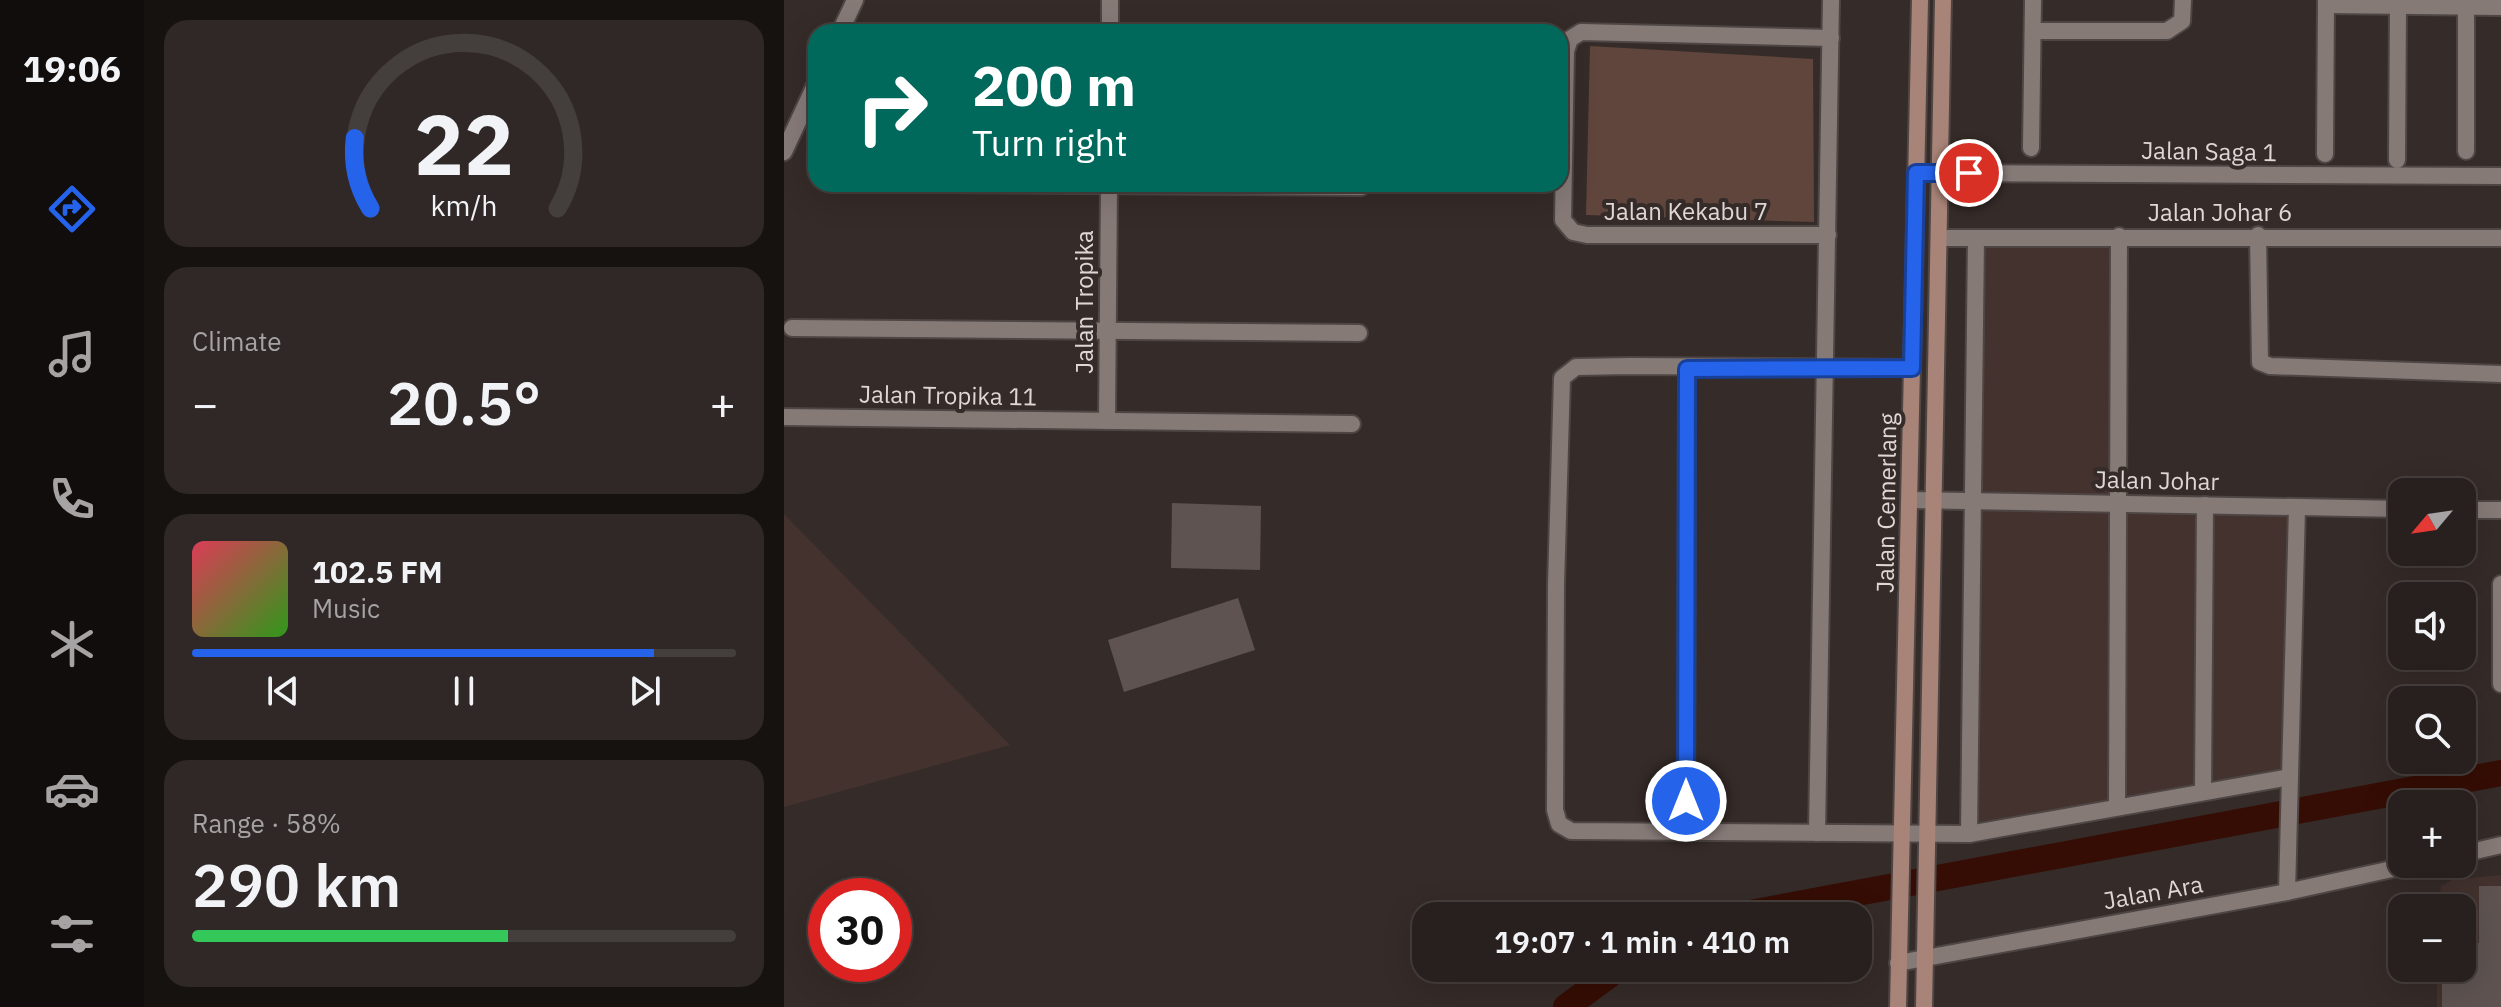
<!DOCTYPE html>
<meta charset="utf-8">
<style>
body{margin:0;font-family:"IBM Plex Sans",sans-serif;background:#302827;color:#f1f3f6;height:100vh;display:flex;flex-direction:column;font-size:30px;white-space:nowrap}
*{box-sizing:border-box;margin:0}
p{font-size:26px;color:#a5a3a4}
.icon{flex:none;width:44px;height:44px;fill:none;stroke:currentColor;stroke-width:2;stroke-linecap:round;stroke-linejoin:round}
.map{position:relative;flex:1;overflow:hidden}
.panel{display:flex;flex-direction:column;gap:20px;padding:20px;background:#161210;width:640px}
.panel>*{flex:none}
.top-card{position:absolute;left:24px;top:24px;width:760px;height:168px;border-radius:24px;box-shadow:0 8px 32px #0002,0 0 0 2px #443e3c;background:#00695c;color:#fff;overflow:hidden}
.needle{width:52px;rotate:241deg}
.buttons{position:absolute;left:1604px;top:478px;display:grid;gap:16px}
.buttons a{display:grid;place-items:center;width:88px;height:88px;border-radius:16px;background:#28201e;box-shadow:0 8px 32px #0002,0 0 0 2px #443e3c;font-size:40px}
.speed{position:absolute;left:24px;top:878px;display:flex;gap:16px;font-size:40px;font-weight:700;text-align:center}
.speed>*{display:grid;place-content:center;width:104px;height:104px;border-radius:50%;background:#28201e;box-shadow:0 8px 32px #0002,0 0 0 2px #443e3c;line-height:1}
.speed .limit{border:12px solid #d22;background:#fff;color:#111}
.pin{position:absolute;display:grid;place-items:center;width:68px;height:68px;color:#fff;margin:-34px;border:4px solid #fff;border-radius:50%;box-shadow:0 2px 8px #0007}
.me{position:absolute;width:88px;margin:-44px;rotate:0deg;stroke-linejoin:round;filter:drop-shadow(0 0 6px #0008)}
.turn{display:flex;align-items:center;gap:28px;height:168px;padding:0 32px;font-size:36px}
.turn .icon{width:104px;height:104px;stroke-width:2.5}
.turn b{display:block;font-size:56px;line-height:68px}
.big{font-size:60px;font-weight:600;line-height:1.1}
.panel .card{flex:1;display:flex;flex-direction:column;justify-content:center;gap:12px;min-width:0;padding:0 28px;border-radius:24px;background:#302827}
.panel .dial{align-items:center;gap:0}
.dial svg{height:208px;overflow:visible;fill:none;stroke:#443e3c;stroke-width:7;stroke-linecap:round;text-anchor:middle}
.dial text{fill:#f1f3f6;stroke:none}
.song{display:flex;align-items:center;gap:24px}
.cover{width:96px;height:96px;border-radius:12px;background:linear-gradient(135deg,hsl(350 70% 55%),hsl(110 70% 35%))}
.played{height:8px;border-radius:4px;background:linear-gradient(90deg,#2563eb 85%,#443e3c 85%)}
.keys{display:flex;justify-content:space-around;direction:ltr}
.heat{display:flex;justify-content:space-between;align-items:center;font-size:44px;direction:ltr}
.charge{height:12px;border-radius:6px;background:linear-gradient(90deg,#34c759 58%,#443e3c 0)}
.trip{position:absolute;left:628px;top:902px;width:460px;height:80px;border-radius:24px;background:#28201e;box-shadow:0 8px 32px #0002,0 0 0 2px #443e3c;font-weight:600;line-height:80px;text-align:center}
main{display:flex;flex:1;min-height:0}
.tab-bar{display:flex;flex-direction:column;width:144px;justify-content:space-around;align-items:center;background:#100d0c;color:#a5a3a4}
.tab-bar .icon{width:56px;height:56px}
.tab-bar .selected{color:#2563eb}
.tab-bar b{font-size:36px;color:#f1f3f6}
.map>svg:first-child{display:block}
</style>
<main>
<nav class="tab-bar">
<b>19:06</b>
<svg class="icon selected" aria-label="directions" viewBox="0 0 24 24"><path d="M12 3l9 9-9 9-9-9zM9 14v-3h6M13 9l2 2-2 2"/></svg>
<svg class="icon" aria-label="music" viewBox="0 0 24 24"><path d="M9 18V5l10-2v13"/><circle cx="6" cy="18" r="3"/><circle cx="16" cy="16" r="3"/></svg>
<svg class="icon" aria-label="phone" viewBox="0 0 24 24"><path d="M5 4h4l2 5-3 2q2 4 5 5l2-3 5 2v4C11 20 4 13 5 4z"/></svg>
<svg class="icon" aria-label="climate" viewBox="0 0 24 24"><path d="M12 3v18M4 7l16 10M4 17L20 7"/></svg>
<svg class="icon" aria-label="car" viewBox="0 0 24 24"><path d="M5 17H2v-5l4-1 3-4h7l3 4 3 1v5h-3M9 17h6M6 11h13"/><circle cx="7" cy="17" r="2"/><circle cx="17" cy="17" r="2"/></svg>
<svg class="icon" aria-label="filters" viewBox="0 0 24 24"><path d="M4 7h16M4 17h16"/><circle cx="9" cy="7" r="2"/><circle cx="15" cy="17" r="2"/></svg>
</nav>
<section class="panel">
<div class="card dial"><svg viewBox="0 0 100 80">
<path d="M14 69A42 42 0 1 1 86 69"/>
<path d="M14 69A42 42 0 0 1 8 42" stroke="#2563eb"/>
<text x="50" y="56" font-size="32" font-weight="700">22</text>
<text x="50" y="72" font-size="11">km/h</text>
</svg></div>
<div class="card"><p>Climate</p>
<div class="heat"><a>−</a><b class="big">20.5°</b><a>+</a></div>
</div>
<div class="card">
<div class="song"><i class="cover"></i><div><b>102.5 FM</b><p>Music</p></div></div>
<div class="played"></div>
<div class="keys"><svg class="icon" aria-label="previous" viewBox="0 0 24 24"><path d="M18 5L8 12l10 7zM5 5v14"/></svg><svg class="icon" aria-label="pause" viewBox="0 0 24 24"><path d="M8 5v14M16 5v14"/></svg><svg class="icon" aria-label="next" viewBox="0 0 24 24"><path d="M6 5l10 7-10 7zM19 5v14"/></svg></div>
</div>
<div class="card"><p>Range · 58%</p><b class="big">290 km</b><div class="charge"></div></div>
</section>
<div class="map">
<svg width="1717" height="1007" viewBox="0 0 1717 1007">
<rect width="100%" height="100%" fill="#352b28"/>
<g fill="#43322e">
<polygon points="1330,241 1327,509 1509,512 1501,772 1191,827 1197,243"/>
<polygon points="0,514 226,745 0,807"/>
<polygon points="1717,875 1717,1007 1653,1007 1653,968 1678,968 1678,908 1654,908 1657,886 1668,880"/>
</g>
<polygon fill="#60453d" points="806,46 1029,59 1030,222 802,215"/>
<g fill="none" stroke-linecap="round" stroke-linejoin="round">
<g stroke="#350d04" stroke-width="26">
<polyline points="950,916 1717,773"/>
<polyline points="782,1007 835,968"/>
</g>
</g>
<g fill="#5e5350">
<polygon points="388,503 477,506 476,570 387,568"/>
<polygon points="454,598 471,650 340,692 324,640"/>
<polygon points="1695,886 1717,886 1717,1007 1658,1007 1658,968 1678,968 1678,943 1695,943"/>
</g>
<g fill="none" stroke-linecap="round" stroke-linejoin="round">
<defs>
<g id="minor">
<polyline points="1542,5 1717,7"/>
<polyline points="1682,6 1682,151"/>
<polyline points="1249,31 1383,31 1398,21 1399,0"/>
<polyline points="326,32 326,0"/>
<polyline points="1247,148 1249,0"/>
<polyline points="1541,154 1542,0"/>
<polyline points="1613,160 1614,5"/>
<polyline points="1132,173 1717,176"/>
<polyline points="163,184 577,187"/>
<polyline points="1044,235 803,235 789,232 779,220 782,51 786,39 797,32 1047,38"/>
<polyline points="1474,235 1476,362 1486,366 1717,374"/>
<polyline points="1155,238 1717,238"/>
<polyline points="8,328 575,333"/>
<polyline points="1128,368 846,366 792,367 778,378 772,585 771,810 775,824 787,831 1185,834 1506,777"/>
<polyline points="0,417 568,424"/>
<polyline points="323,421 325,184"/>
<polyline points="1128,500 1618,509"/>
<polyline points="1678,510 1717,510"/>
<polyline points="1717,584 1717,684"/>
<polyline points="1419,792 1421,505"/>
<polyline points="1333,807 1335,236"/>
<polyline points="902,832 903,369"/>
<polyline points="1033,833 1047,0"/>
<polyline points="1185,834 1192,238"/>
<polyline points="1678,854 1717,845"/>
<polyline points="1503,892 1513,507"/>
<polyline points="1114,963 1503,892 1631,864"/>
</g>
<g id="tertiary">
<polyline points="56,32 71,0"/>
<polyline points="0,152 32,83"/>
</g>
<g id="secondary">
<polyline points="1114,1007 1136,0"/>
<polyline points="1140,1007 1159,0"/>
</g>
</defs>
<use href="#minor" stroke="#4e4644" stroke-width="20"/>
<use href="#tertiary" stroke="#4e4644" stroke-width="20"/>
<use href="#secondary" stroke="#4e4644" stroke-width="20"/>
<use href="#minor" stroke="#867a77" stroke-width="16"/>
<use href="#tertiary" stroke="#867a77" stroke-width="16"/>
<use href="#secondary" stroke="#a88378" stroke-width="16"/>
</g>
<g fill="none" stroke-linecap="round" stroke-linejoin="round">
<defs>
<polyline id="route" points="902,801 903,369 1128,368 1132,173 1185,173"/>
</defs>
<use href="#route" stroke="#184099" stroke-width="20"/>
<use href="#route" stroke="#2563eb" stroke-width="14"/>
</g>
<g text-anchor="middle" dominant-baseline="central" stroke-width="8" stroke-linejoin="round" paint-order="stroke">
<g font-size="24" fill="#ded7d6" stroke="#352b28">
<text transform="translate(1425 151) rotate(1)">Jalan Saga 1</text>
<text x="902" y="211">Jalan Kekabu 7</text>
<text x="1436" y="212">Jalan Johar 6</text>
<text transform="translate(300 302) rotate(-90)">Jalan Tropika</text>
<text transform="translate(164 395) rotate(1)">Jalan Tropika 11</text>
<text transform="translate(1373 480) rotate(1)">Jalan Johar</text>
<text transform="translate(1102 503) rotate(-89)">Jalan Cemerlang</text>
<text transform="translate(1369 892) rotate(-10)">Jalan Ara</text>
</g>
</g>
</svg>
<div class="buttons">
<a><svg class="needle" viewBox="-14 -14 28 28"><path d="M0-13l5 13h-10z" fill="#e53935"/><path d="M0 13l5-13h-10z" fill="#a5a3a4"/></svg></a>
<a><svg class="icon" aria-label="sound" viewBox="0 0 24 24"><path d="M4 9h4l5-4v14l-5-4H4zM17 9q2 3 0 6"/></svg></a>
<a><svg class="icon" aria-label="search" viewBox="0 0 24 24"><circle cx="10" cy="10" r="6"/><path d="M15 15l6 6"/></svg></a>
<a>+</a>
<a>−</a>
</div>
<div class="speed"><div class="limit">30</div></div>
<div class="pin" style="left:1185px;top:173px;background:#d93025"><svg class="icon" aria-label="arrive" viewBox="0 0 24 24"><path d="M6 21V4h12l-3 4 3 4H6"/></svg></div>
<svg class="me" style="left:902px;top:801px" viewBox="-20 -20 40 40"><circle r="17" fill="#2563eb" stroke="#fff" stroke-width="3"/><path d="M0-11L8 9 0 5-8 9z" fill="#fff"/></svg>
<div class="trip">19:07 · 1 min · 410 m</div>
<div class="top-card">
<div class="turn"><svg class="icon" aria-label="right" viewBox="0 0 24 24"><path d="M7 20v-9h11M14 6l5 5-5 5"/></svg><div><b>200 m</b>Turn right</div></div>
</div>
</div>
</main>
